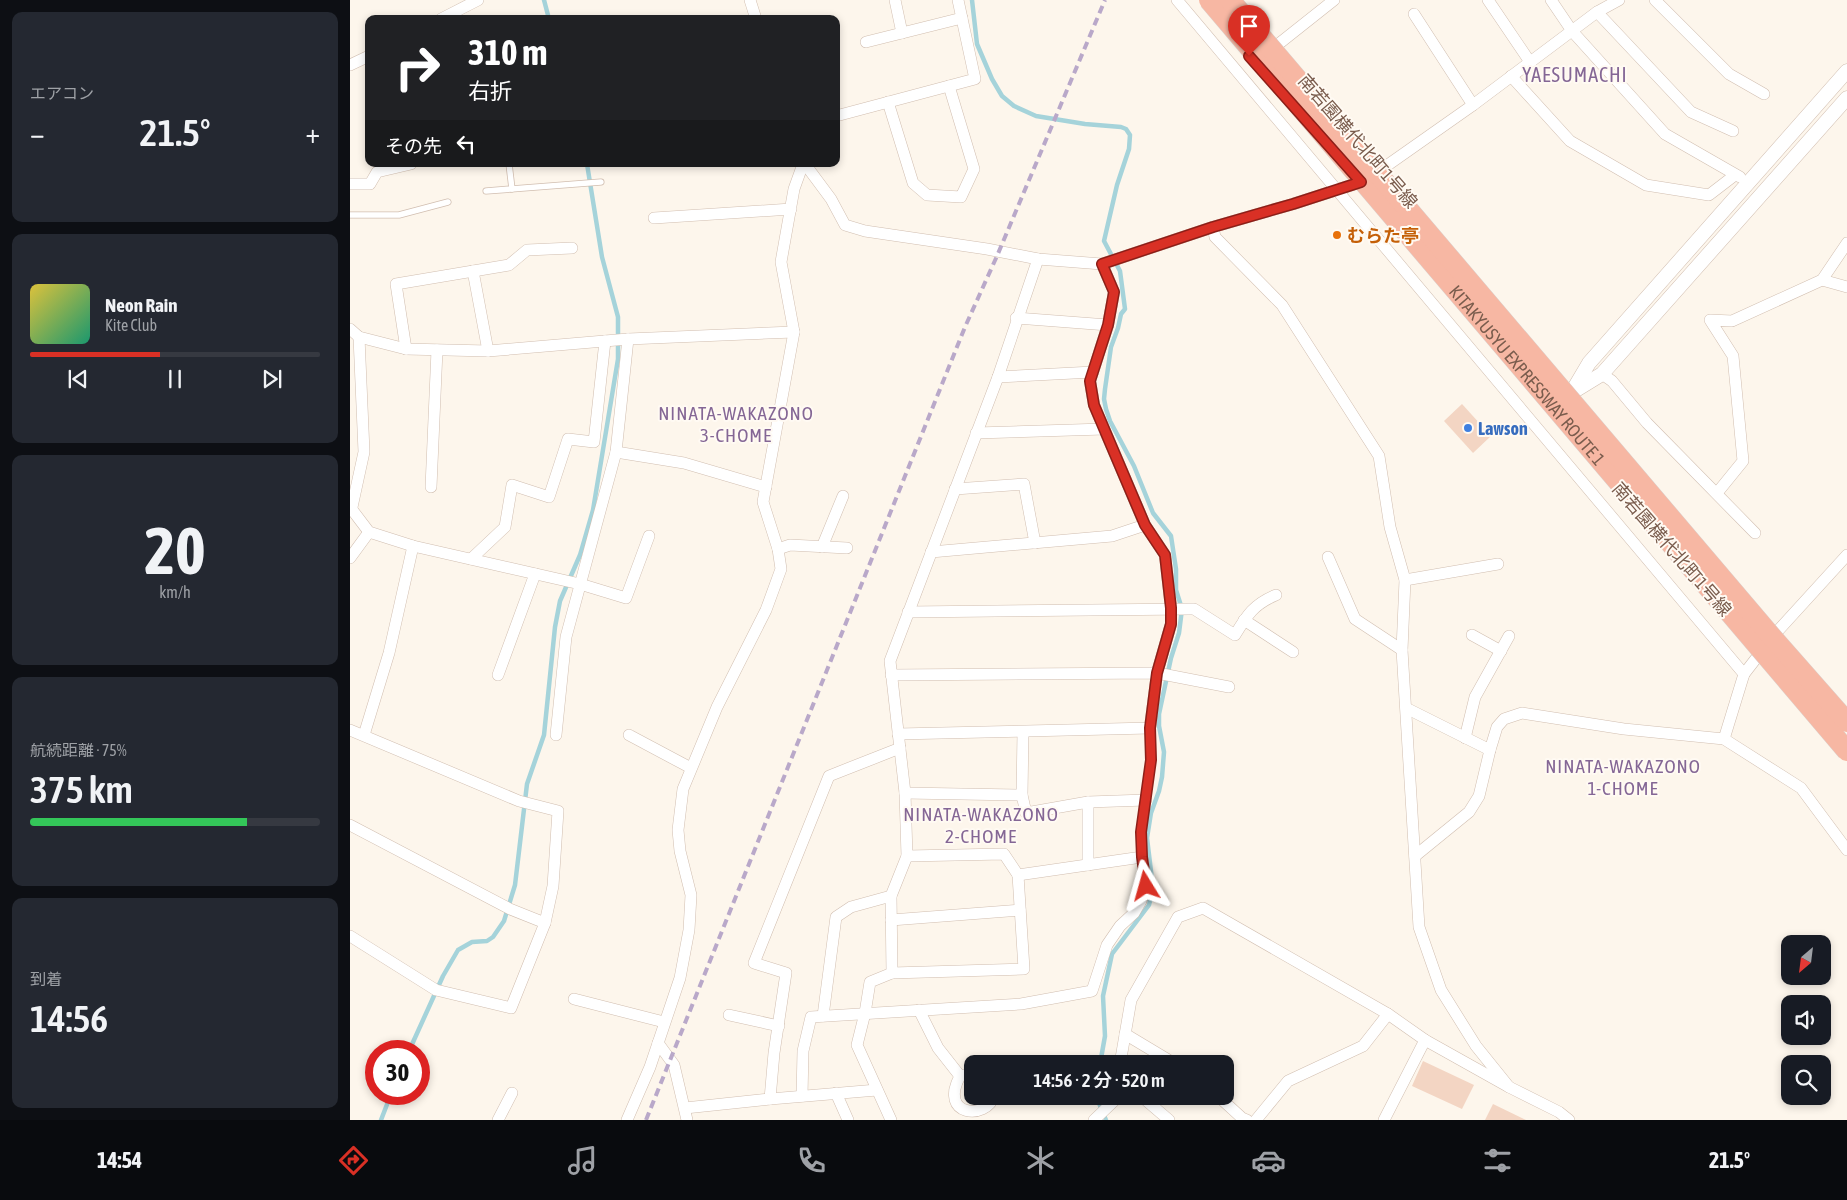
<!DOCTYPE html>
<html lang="ja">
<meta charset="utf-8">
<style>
body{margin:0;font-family:"Asap Condensed","Noto Sans JP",sans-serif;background:#242831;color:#f1f3f6;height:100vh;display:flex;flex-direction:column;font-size:19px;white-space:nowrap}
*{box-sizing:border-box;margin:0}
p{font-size:16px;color:#9ea1a6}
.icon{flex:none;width:28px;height:28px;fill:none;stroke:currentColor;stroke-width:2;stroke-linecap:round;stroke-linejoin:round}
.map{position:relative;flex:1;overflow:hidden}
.drawer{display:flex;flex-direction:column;gap:12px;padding:12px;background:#0d0f14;width:350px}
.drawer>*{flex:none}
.top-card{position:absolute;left:15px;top:15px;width:475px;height:152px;border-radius:10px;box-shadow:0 2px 8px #0003;background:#202124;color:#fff;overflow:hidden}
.needle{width:32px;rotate:208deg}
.tools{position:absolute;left:1431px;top:935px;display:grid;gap:10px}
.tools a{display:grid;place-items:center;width:50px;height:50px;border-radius:10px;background:#171b24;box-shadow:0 2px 8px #0003;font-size:25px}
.speed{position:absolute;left:15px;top:1040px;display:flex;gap:10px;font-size:25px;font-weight:700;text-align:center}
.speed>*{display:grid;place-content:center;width:65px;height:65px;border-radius:50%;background:#171b24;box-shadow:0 2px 8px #0003;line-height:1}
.speed .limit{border:8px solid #d22;background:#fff;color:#111}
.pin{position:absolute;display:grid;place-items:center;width:42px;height:42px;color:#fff;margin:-51px -21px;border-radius:50% 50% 50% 0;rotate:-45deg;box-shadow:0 0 5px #0007}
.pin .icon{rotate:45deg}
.me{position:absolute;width:55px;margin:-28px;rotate:352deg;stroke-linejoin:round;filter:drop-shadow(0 0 4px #0008)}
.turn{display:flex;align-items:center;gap:18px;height:105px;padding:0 20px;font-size:22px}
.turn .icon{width:65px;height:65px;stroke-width:2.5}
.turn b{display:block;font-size:35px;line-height:42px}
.then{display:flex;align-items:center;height:48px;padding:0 20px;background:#0003;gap:10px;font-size:19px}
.big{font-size:38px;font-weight:600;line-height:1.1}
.drawer .tile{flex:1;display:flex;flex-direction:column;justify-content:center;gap:8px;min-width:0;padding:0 18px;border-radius:10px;background:#242831}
.drawer .dial{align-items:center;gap:0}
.dial b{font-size:65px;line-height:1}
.song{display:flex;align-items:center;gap:15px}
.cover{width:60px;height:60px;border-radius:8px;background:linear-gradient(135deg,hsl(50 70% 55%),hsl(160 70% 35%))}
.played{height:5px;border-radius:2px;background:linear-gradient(90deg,#d93025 45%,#363941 45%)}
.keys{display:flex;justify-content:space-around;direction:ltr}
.heat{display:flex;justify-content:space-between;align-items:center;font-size:28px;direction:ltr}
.charge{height:8px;border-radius:4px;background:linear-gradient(90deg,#34c759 75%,#363941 0)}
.trip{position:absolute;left:614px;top:1055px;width:270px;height:50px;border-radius:10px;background:#171b24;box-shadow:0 2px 8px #0003;font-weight:600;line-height:50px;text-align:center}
.tab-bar{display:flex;height:80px;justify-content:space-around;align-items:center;background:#090b0e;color:#9ea1a6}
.tab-bar .icon{width:35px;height:35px}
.tab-bar .active{color:#d93025}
.tab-bar b{font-size:22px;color:#f1f3f6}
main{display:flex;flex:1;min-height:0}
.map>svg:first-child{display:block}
</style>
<main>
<section class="drawer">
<div class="tile"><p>エアコン</p>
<div class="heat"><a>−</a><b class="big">21.5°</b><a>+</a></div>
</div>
<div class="tile">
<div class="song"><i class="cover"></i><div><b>Neon Rain</b><p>Kite Club</p></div></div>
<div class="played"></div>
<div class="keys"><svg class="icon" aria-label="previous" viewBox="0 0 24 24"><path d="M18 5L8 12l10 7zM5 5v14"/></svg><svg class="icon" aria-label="pause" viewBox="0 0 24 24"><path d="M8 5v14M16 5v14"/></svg><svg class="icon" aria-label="next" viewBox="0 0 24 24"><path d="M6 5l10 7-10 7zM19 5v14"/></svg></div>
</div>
<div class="tile dial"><b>20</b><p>km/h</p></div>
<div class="tile"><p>航続距離 · 75%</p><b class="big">375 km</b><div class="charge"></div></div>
<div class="tile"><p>到着</p><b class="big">14:56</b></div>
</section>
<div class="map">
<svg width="1497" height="1120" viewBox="0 0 1497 1120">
<rect width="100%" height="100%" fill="#fdf6ec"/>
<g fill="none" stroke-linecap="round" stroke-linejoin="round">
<g stroke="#a5d3da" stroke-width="4.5">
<polyline points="194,0 199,19"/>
<polyline points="622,0 627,44 642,79 652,96 664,106 686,116 735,124 771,127 776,129 780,135 779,149 767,185 754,241 770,271 775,309 771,314 768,328 761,347 755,389 754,399 756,409 760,421 784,466 803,513 821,536 826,569 826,590 832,609 829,633 821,658 809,714 809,726 814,752 812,777 809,791 801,813 797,838 803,888 799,905 762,954 753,996 755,1036 750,1064"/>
<polyline points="59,1051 93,976 108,950 122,942 137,941 143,937 154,921 165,885 177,784 194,735 205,627 210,601 230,555 243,510 268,359 268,317 252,257 237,164"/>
<polyline points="746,1096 756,1120"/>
<polyline points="31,1120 41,1094"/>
</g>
</g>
<g fill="#f3d5c3">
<polygon points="1112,404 1141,436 1123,453 1094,421"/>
<polygon points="1073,1061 1124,1085 1112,1109 1062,1086"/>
<polygon points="1143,1104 1176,1120 1135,1120"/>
</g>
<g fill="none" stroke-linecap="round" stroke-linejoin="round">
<defs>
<g id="service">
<polyline points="159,164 162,189"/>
<polyline points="136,191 251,182"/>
<polyline points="0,215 49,215 98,202"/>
<polyline points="792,857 791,832 801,761 800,728"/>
</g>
<g id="minor">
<polyline points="400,0 406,19"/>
<polyline points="545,0 552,33"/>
<polyline points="827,0 1394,674"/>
<polyline points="1138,0 1180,62"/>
<polyline points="1201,0 1222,31 1315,134 1390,177"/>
<polyline points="1305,0 1379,74 1414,94"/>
<polyline points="1247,12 1341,112 1383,131"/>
<polyline points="1064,14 1123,105"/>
<polyline points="91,19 128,0"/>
<polyline points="516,42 612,18"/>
<polyline points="926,46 984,0"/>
<polyline points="0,65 19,56"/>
<polyline points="1161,76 1220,141 1296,185 1359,195 1385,175"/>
<polyline points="538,102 563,183 577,195 611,197 624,169 599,86"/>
<polyline points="486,116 625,79 608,0"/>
<polyline points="455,164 481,199 495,225 515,231 637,249 688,259 752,264 863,227 943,204 1011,182 1032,169 1123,105 1247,12 1269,0"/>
<polyline points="0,184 20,184 27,172 61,164"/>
<polyline points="304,218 441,209"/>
<polyline points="863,227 865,237 932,305 1029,456 1040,527 1055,580 1052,650 1069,927 1091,990 1126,1046 1159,1087"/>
<polyline points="123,271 138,351"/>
<polyline points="1472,280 1497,287"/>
<polyline points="666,318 758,325"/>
<polyline points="0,329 9,337 56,349 138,351 278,339 444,332"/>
<polyline points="56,349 46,284 159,265 177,250 222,248"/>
<polyline points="1252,374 1262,381 1297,423 1405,533"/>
<polyline points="648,377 743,372"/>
<polyline points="626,433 754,429"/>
<polyline points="266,452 334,463 416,487"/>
<polyline points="81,487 87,350"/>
<polyline points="605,489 674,484 685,543"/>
<polyline points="1367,493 1393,461 1383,356 1360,320 1382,321 1472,280 1497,243"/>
<polyline points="0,507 19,532 63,546 230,584 276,598 299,536"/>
<polyline points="2,507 14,452 9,337"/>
<polyline points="472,547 493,496"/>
<polyline points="428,549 440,545 497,548"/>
<polyline points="581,552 762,536 795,525"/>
<polyline points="978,557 1005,619 1052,650"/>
<polyline points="0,558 19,532"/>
<polyline points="121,559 155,527 162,485 199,497 218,439 244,442 255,341"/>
<polyline points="1055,580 1148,564"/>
<path d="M 558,612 L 840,609 L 844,609 L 885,635 C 897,615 904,604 926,595"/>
<polyline points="894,620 943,652"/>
<polyline points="1122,635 1151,651"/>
<polyline points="148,675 185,574"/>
<polyline points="541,675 807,673 879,687"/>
<polyline points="1056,708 1140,750 1147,727 1154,719 1172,713 1274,729 1374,739 1451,788 1497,850"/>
<polyline points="0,730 169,801 208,811 203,886 195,923 161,1008 86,990 0,936"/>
<polyline points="673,732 672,795 676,813 738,802 796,800"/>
<polyline points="548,734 800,728 807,673 821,624 821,608 815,555 795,525 744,405 740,381 758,325 764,292 752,264"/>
<polyline points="14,735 39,653 63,546"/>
<polyline points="206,735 216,637 266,452 278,339"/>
<polyline points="279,735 341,768"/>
<polyline points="1115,738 1125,697 1159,636"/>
<polyline points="1374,739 1394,674 1425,634 1497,555"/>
<polyline points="555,793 672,795"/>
<polyline points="738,802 738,865"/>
<polyline points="0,825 160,909 195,923"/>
<polyline points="1065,856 1119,812 1129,796 1140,750"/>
<polyline points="541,920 670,910"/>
<polyline points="542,973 674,969 668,875"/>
<polyline points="224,999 314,1022"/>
<polyline points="569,1010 588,1048 610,1076"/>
<polyline points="379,1015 429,1026"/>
<polyline points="473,1016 486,917 501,907 541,896"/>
<polyline points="775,1034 825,1064"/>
<polyline points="308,1043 324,1065 337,1120"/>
<polyline points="770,1064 781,1000 828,917 853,908 1038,1014 1075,1040 1159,1087 1209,1112 1219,1120"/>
<path d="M 622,1073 L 610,1076 C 588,1117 637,1120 644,1096"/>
<polyline points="486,1093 498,1120"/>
<polyline points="452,1096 453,1051 461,1017 671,1004 742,991 757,945 770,926 784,913 791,901 796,886 792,857 668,875 654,854 557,856"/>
<polyline points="791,1096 819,1120"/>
<polyline points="868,1096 892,1118 897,1120"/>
<polyline points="420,1099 424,1053 436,973 404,963 479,776 550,748"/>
<polyline points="335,1108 420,1099 527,1090"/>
<polyline points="148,1120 162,1093"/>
<polyline points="277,1120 300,1067 330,978 339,930 341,895 330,851 328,830 333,789 367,707 416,610 431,569 428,549 413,502 444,332 431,262 444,189 453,164"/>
<polyline points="541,1120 507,1045 515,1013 520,982 542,973 541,896 557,856 555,793 540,661 648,377 688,259"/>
<polyline points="744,1120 764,1101 764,1096"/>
<polyline points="906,1120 938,1081 1013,1046 1038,1014"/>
<polyline points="1034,1120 1075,1040"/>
</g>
<g id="tertiary">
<polyline points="1223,390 1239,363 1497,71"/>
<polyline points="1212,403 1221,393 1252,374 1497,98"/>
</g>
</defs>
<use href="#service" stroke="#d1beb0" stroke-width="7"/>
<use href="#minor" stroke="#d1beb0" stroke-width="12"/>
<use href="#tertiary" stroke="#d1beb0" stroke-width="15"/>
<use href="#service" stroke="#fff" stroke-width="5.5"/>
<use href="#minor" stroke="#fff" stroke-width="11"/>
<use href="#tertiary" stroke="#fff" stroke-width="14"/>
<polyline stroke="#b9a8c9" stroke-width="4" stroke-dasharray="8 5" stroke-linecap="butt" points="296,1120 615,327 647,256 755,0"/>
<defs>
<g id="motorway-bridge">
<path id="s1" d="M 859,0 L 1497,751"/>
<polyline points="880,0 1422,637 1497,722"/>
</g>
</defs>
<use href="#motorway-bridge" stroke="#dad1cd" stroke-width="21" stroke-linecap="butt"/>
<use href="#motorway-bridge" stroke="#f7b7a3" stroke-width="20"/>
</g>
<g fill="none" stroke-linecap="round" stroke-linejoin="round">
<defs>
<polyline id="route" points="796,886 792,857 791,832 801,760 800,728 807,673 821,624 821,608 815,555 795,525 744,405 740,381 758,325 764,292 752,264 863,227 943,204 1011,182 899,56"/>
</defs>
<use href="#route" stroke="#8d1f18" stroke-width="12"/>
<use href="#route" stroke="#d93025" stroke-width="9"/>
</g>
<circle fill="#e8710a" stroke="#fffaf3" stroke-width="2" cx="987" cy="235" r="5"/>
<circle fill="#3f7fe0" stroke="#fffaf3" stroke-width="2" cx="1118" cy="428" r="5"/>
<g text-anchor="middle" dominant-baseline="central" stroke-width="4" stroke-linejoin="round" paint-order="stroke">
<g font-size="18" fill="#7a5c4d" stroke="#fffaf3">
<text transform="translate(1008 141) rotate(49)">南若園横代北町1号線</text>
<text stroke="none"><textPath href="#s1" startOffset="492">KITAKYUSYU EXPRESSWAY ROUTE 1</textPath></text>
<text transform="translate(1322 549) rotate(49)">南若園横代北町1号線</text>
</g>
<g font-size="18" font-weight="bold" fill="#c56008" stroke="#fffaf3" text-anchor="start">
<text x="997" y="235">むらた亭</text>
</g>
<g font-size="18" font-weight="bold" fill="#366cbe" stroke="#fffaf3" text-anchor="start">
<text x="1128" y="428">Lawson</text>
</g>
<g font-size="19" letter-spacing="1" fill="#846695" stroke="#fffaf3">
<text x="386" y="413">NINATA-WAKAZONO<tspan x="386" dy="22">3-CHOME</tspan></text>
<text x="1273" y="766">NINATA-WAKAZONO<tspan x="1273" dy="22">1-CHOME</tspan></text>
<text x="631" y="814">NINATA-WAKAZONO<tspan x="631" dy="22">2-CHOME</tspan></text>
</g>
<g font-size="20" letter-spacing="1" fill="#846695" stroke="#fffaf3">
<text x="1225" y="74">YAESUMACHI</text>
</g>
</g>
</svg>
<div class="tools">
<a><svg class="needle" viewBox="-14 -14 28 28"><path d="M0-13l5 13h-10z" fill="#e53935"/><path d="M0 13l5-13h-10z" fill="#9ea1a6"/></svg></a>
<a><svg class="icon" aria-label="sound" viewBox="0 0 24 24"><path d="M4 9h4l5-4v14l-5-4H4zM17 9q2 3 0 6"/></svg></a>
<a><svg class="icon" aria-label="search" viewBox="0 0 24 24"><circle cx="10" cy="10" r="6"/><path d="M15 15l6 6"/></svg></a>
</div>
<div class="speed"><div class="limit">30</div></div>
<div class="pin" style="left:899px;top:56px;background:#d93025"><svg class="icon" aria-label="arrive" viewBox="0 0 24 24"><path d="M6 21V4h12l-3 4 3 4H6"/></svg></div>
<svg class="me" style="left:796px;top:886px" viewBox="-20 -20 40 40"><path d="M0-17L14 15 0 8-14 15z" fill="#d93025" stroke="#fff" stroke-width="4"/></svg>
<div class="trip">14:56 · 2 分 · 520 m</div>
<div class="top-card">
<div class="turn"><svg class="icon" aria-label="right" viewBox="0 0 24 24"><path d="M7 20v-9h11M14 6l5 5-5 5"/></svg><div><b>310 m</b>右折</div></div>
<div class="then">その先<svg class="icon" aria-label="left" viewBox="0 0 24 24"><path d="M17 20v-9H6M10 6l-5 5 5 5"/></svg></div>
</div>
</div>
</main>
<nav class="tab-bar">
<b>14:54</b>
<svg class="icon active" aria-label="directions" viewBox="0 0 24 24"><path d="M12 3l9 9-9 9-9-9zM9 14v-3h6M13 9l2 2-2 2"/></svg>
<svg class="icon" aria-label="music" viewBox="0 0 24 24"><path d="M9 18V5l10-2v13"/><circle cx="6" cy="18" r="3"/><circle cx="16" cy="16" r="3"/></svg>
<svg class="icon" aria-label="phone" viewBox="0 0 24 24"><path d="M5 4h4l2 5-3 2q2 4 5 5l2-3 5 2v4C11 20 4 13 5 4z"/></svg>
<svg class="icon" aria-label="climate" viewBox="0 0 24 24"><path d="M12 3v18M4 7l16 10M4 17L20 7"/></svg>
<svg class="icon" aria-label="car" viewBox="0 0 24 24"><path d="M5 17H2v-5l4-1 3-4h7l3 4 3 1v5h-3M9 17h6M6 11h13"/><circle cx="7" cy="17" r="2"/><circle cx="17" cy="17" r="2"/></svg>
<svg class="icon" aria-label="filters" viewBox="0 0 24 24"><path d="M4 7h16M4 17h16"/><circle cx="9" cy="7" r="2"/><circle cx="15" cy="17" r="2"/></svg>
<b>21.5°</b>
</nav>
